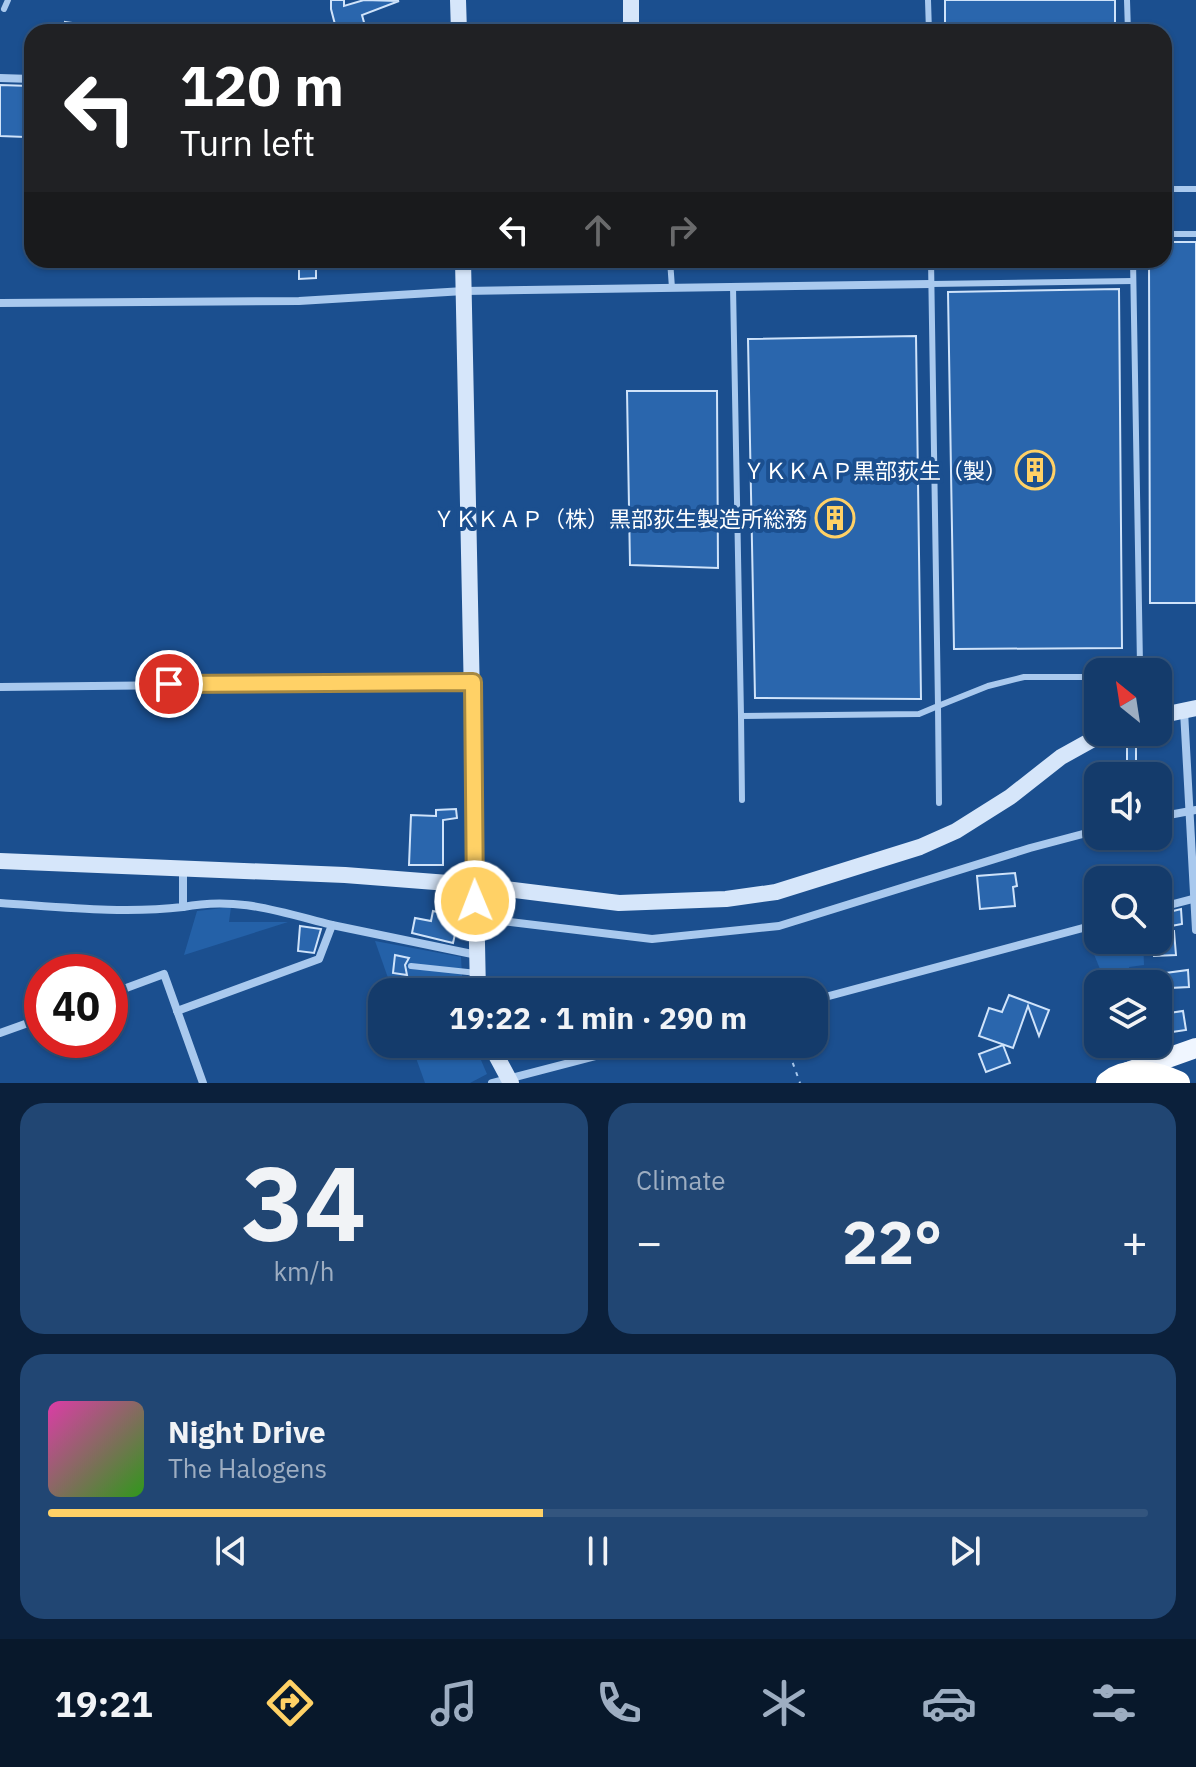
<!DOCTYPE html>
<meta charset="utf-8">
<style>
body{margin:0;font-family:"IBM Plex Sans","Noto Sans JP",sans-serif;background:#214673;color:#f1f3f6;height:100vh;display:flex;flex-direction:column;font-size:30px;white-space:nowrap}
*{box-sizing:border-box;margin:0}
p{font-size:26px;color:#9dadc1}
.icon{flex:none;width:44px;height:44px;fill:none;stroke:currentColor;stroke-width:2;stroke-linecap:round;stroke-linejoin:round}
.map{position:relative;height:1083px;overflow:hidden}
.sheet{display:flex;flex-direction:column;gap:20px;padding:20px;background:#0b203b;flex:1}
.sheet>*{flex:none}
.hud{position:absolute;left:24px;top:24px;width:1148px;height:244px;border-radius:24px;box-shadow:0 2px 6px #0004,0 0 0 2px #33557e;background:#202124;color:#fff;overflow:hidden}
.needle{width:52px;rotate:330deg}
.controls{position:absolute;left:1084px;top:658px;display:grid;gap:16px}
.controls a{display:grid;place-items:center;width:88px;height:88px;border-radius:16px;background:#143b6b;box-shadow:0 2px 6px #0004,0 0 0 2px #33557e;font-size:40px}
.speed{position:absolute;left:24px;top:954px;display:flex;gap:16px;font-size:40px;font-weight:700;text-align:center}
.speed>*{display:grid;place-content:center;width:104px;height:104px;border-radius:50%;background:#143b6b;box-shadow:0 2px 6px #0004,0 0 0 2px #33557e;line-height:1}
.speed .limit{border:12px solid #d22;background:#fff;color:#111}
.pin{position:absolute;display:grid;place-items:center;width:68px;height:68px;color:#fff;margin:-34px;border:4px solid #fff;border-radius:50%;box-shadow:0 2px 8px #0007}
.me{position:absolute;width:88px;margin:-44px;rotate:359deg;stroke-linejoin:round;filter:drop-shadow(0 0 6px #0008)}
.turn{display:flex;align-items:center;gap:28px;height:168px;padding:0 24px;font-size:36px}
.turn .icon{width:104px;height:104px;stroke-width:2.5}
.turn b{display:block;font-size:56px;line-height:68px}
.lanes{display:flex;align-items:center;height:76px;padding:0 24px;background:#0003;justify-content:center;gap:40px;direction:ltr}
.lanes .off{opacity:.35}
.big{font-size:60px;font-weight:800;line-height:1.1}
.sheet .card{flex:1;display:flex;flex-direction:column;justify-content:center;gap:12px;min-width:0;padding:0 28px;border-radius:24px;background:#214673}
.sheet .dial{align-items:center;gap:0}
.dial b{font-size:104px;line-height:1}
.song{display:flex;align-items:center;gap:24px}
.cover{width:96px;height:96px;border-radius:12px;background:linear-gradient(135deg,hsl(320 70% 55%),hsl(110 70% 35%))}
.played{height:8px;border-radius:4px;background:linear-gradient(90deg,#ffd166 45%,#33557e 45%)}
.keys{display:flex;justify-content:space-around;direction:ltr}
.heat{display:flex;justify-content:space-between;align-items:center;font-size:44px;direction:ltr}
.sheet .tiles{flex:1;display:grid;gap:20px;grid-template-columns:1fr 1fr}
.card:last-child{grid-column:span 2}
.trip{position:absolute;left:368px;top:978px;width:460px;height:80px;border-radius:24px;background:#143b6b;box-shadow:0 2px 6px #0004,0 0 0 2px #33557e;font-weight:800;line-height:80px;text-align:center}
.tabs{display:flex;height:128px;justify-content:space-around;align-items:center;background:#08182b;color:#9dadc1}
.tabs .icon{width:56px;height:56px}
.tabs .active{color:#ffd166}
.tabs b{font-size:36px;color:#f1f3f6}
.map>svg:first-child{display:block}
</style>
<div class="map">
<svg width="1196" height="1083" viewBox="0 0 1196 1083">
<rect width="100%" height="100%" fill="#1b4f8f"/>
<g fill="#2461a8">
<polygon points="231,907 229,922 288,922 184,955 197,911"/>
<polygon points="1098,929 1098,940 1143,940 1144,965 1129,967 1132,984 1106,984 1085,932"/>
<polygon points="375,941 461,957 463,992 393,992"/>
<polygon points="411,1044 474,1044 487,1074 470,1083 425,1083"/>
</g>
<g fill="#2a66ad" stroke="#cfe3fa" stroke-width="2">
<polygon points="331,0 344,0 344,6 364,0 399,1 362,15 365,26 337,32 331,9"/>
<rect x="945" y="0" width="170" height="32"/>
<polygon points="65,22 95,26 94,32 64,32"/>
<polygon points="0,85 30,86 30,98 26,97 25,137 0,136"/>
<polygon points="1164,242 1196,242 1196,603 1150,603 1149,260 1164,260"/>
<polygon points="299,260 316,260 316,278 299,279"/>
<polygon points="1119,289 1122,648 954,649 948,292"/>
<polygon points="916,336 921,699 755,698 748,339"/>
<polygon points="627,391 717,391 718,568 630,565"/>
<polygon points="1127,743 1136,743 1136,766 1127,767"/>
<polygon points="456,809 457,818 443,820 443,865 409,865 411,815 436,816 436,810"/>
<polygon points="1015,873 1017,886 1013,887 1015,906 980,909 977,876"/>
<polygon points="1181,909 1182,924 1171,926 1169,912"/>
<polygon points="433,911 459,917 453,943 412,933 415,918 431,921"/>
<polygon points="300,926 321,929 314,953 298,951"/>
<polygon points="1174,931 1176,955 1154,956 1153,940 1158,940 1158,932"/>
<polygon points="395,955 409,958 405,965 407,975 393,973"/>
<polygon points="1188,970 1189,987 1170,988 1170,993 1158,995 1158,984 1129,984 1128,978"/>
<polygon points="1009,995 1049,1010 1039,1036 1028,1006 1013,1048 979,1036 989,1008 1002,1012"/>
<polygon points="1183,1011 1186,1030 1165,1033 1162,1014"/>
<polygon points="1003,1045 1010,1063 986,1072 979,1054"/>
</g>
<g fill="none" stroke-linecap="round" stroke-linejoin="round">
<polyline stroke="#a9c9ee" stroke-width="2" stroke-dasharray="4 6" stroke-linecap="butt" points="786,1044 800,1083"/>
<g stroke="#a9c9ee" stroke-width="6">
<polyline points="928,0 929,32"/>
<polyline points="1127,0 1128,32"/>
<polyline points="4,9 8,0"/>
<polyline points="1164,189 1196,189"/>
<polyline points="1164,234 1196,234"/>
<polyline points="670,260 672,288"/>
<polyline points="931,284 1133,281"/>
<polyline points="733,287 741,716 919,714 938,706 931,260"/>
<polyline points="1126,672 1140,665 1133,260"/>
<polyline points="741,716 742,800"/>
<polyline points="939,803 938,706 988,686 1024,677 1098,677"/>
<polyline points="411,966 477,973"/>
</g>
<g stroke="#a9c9ee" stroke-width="8">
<polyline points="0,78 32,79"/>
<polyline points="0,303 299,301 464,291 931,284"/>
<polyline points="0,687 471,682"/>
<polyline points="1184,711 1196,930"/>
<polyline points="1158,817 1196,810"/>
<path d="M 0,903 C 61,907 123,914 183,907 L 183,868"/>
<polyline points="1158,908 1196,898"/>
<polyline points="476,918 652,939 779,926 1030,848 1098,830"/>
<polyline points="332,925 477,955"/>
<polyline points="110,994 164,974 203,1083"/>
<polyline points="814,1000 1098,924"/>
<path d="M 177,1011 L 319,959 L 332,925 C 280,912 237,896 183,907"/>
<polyline points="0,1033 42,1018"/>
<polyline points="492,1083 642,1044"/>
</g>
<g stroke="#d6e6fa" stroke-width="16">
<polyline points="458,0 459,32"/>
<polyline points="631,0 631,32"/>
<polyline points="463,260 478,992"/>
<polyline points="1158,716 1196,708"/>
<polyline points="0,861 345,875 474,885 619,903 726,899 776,892 920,847 956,831 1010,797 1061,757 1106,732"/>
<polyline points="490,1044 511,1083"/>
</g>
<polyline stroke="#f0f6ff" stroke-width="20" points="1128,1072 1196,1048"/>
<path stroke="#fff" stroke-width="24" d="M 1108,1083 C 1128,1067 1156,1073 1178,1083"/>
</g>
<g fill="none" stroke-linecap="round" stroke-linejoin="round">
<defs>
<polyline id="route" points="169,684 473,682 475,901"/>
</defs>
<use href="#route" stroke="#a68842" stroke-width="20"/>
<use href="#route" stroke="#ffd166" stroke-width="14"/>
</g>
<defs>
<symbol id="building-ring" viewBox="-11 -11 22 22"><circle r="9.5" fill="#1b4f8f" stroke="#ffd166" stroke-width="1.5"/><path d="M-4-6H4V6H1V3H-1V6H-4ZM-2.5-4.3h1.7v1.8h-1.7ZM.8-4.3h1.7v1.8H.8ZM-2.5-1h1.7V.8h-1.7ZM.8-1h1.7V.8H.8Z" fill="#ffd166"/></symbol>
</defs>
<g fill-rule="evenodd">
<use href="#building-ring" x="1013" y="448" width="44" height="44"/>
<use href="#building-ring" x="813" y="496" width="44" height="44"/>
</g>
<g text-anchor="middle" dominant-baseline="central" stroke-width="8" stroke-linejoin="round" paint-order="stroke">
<g font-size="22" fill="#fff" stroke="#1b4f8f" text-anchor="end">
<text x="1007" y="470">ＹＫＫＡＰ黒部荻生（製）</text>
<text x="807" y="518">ＹＫＫＡＰ（株）黒部荻生製造所総務</text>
</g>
</g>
</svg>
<div class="controls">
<a><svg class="needle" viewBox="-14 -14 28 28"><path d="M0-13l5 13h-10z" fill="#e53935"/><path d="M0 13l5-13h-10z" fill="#9dadc1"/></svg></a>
<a><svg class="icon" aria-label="sound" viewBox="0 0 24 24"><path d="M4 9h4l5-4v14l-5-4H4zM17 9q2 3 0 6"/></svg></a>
<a><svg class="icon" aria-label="search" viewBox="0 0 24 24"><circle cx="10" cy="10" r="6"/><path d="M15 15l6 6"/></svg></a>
<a><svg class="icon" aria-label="layers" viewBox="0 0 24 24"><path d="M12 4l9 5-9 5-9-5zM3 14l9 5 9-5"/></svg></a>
</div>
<div class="speed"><div class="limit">40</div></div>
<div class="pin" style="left:169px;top:684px;background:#d93025"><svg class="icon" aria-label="arrive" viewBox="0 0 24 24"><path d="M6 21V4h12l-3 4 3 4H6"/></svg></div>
<svg class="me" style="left:475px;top:901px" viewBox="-20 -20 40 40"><circle r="17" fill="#ffd166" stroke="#fff" stroke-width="3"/><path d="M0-11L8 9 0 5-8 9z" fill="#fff"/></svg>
<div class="trip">19:22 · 1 min · 290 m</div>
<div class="hud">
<div class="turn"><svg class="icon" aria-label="left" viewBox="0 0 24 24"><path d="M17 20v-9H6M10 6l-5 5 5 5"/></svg><div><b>120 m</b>Turn left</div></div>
<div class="lanes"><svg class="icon" aria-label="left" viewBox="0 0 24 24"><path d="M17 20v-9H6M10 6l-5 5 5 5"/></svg><svg class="icon off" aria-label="ahead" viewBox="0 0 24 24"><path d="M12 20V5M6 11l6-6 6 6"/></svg><svg class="icon off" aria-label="right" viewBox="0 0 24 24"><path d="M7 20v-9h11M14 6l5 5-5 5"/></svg></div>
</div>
</div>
<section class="sheet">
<div class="tiles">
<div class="card dial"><b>34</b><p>km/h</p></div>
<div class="card"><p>Climate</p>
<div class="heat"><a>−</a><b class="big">22°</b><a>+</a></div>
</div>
<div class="card">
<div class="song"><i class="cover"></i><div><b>Night Drive</b><p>The Halogens</p></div></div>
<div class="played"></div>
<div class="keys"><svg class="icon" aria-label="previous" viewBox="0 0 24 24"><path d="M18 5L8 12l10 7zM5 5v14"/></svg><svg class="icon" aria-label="pause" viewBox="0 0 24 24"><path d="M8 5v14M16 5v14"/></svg><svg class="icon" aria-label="next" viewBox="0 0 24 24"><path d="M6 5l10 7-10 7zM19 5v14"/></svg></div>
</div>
</div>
</section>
<nav class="tabs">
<b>19:21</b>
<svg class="icon active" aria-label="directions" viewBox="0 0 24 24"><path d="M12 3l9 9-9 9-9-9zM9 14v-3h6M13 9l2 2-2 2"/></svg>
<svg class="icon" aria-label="music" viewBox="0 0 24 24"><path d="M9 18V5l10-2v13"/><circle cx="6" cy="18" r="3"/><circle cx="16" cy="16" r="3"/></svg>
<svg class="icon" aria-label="phone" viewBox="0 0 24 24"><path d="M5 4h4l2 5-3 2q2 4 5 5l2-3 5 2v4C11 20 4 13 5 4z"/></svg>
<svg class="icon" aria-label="climate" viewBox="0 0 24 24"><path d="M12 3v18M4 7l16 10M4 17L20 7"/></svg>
<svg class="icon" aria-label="car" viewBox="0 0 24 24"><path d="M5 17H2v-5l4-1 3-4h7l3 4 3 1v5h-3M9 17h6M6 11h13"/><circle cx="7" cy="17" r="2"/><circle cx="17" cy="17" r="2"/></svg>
<svg class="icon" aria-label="filters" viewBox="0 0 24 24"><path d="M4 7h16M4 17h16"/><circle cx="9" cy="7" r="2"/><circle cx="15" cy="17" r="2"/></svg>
</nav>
